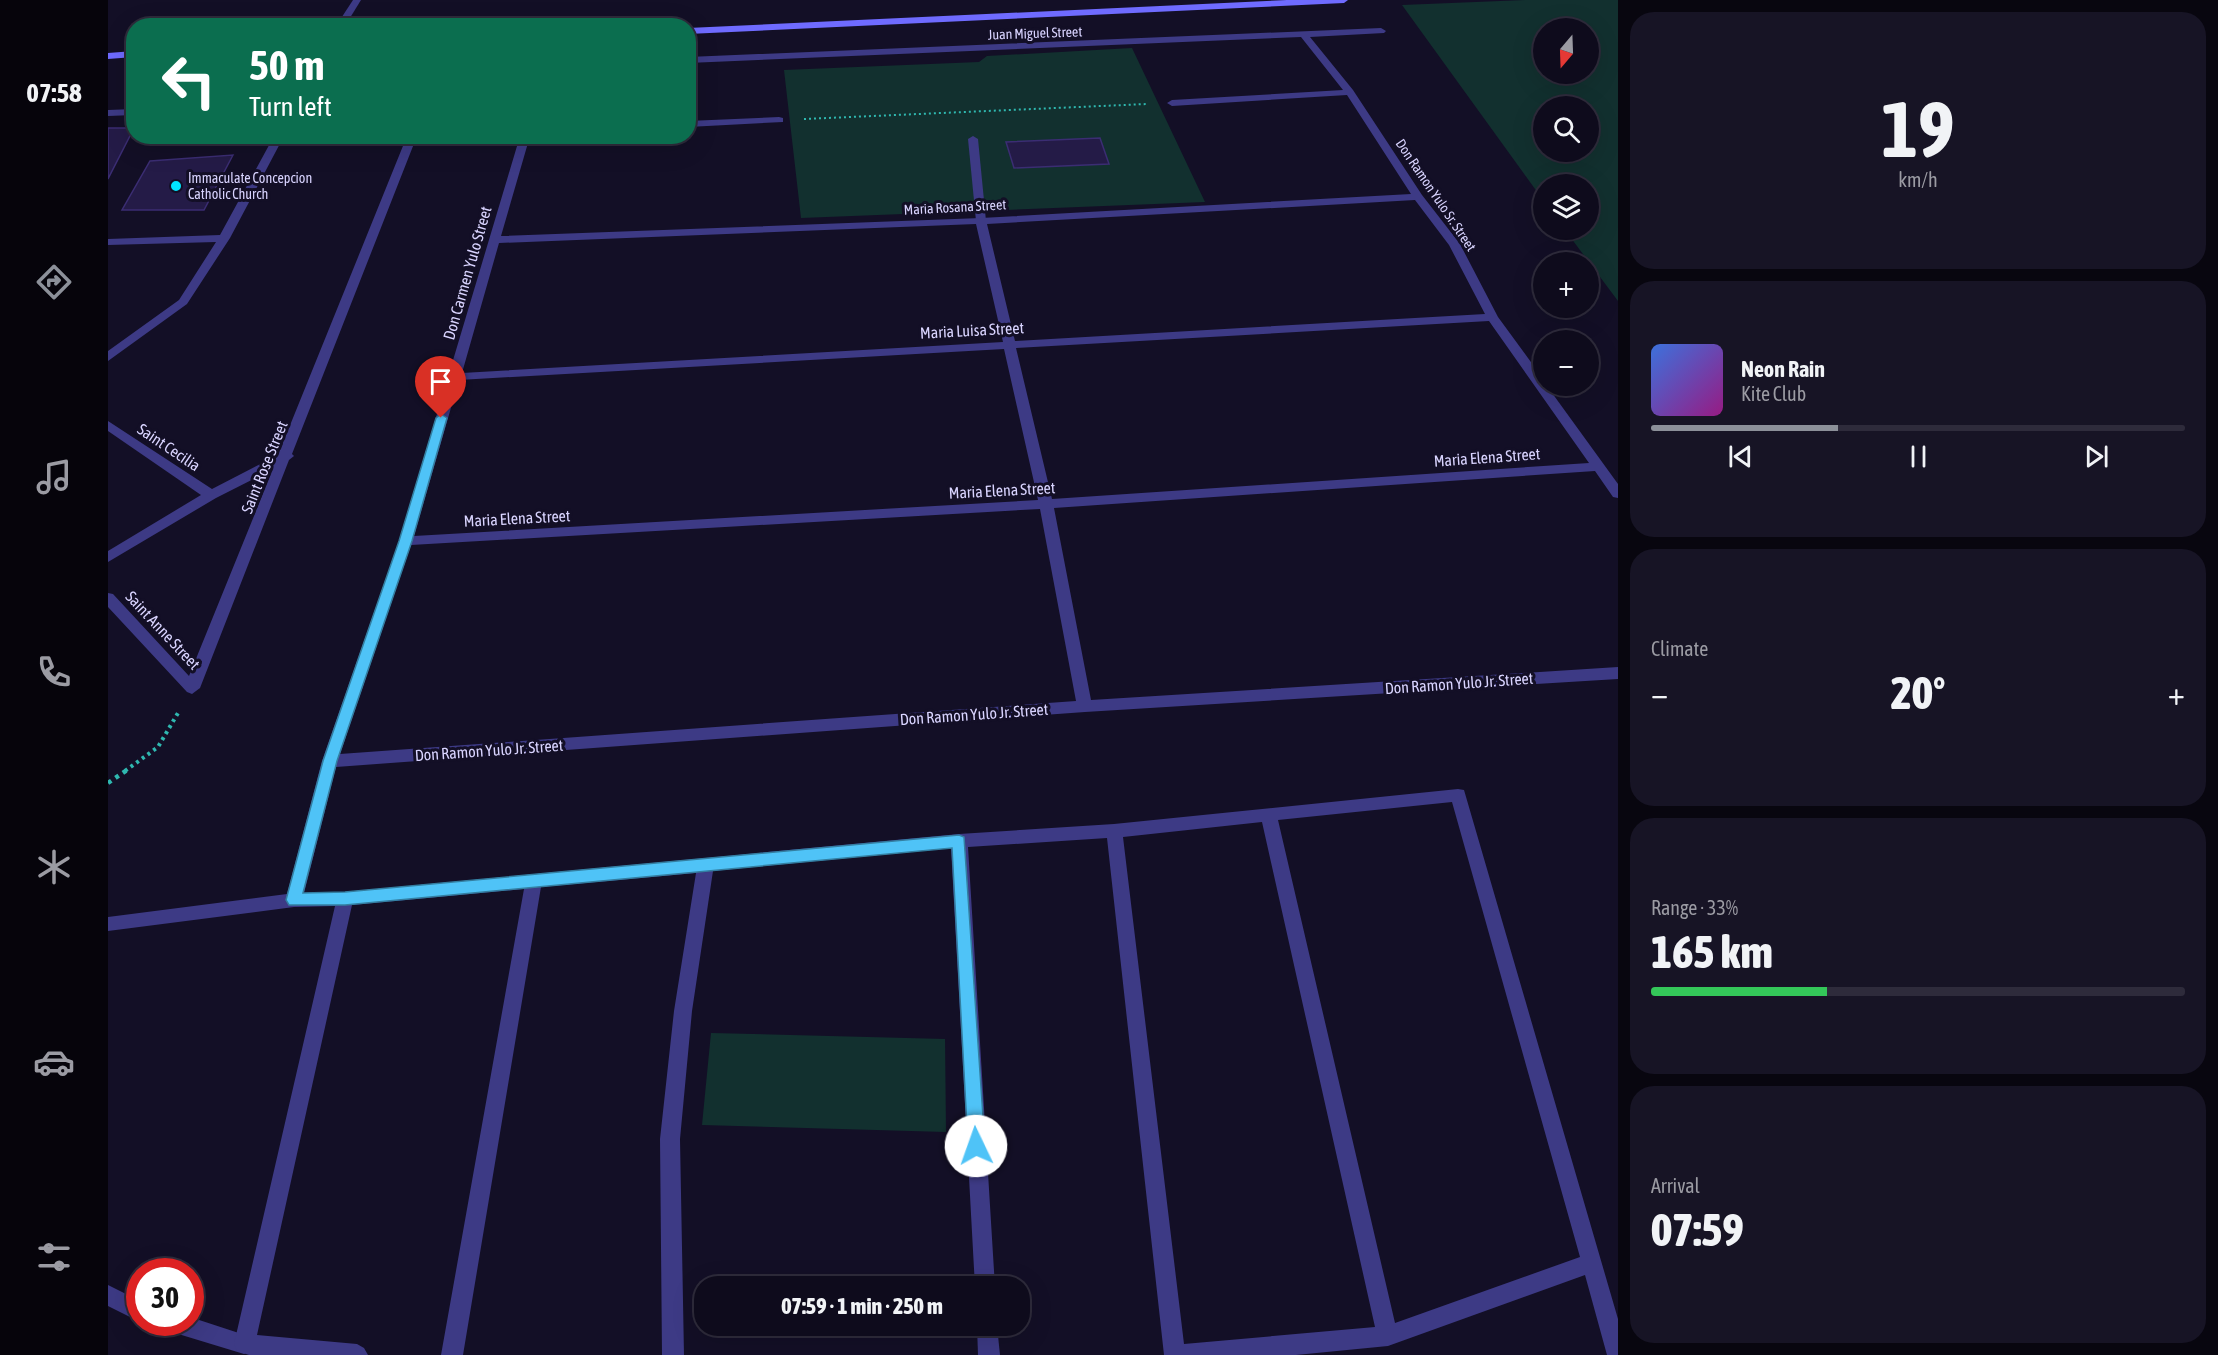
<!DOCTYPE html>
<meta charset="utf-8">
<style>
body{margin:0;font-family:"Asap Condensed",sans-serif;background:#171425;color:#f1f3f6;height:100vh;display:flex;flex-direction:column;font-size:22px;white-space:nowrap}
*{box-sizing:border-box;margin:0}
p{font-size:20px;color:#9b9ba3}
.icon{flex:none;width:33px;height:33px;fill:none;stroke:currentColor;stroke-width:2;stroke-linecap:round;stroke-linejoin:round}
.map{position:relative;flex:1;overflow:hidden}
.sheet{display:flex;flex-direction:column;gap:12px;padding:12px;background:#08060f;width:600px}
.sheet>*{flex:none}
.banner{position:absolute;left:18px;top:18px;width:570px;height:126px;border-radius:24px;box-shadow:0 6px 24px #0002,0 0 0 2px #2e2b3b;background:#0b6e4f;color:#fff;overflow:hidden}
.needle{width:39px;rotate:199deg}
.fabs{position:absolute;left:1425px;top:18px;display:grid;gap:12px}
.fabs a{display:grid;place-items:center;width:66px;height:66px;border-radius:50%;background:#0e0b1c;box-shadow:0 6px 24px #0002,0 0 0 2px #2e2b3b;font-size:30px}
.speed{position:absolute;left:18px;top:1258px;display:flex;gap:12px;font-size:30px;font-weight:700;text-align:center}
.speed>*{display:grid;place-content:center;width:78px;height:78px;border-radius:50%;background:#0e0b1c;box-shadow:0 6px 24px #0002,0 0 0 2px #2e2b3b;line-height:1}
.speed .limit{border:9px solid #d22;background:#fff;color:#111}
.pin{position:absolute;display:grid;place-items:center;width:51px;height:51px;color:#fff;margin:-62px -26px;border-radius:50% 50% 50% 0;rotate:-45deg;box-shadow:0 0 6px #0007}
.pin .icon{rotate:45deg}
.me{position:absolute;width:66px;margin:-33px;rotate:357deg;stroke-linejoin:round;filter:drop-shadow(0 0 4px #0008)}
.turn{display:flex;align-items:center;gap:21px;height:126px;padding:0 24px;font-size:27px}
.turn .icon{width:78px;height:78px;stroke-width:2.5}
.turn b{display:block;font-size:42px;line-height:51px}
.big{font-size:45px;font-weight:800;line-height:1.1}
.sheet .card{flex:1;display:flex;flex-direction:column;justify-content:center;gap:9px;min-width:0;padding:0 21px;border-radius:24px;background:#171425}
.sheet .dial{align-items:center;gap:0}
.dial b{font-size:78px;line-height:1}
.song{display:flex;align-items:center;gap:18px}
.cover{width:72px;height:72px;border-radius:9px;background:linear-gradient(135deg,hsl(220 70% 55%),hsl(310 70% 35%))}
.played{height:6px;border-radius:3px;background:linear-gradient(90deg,#8c9099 35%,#2e2b3b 35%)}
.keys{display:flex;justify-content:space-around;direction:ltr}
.heat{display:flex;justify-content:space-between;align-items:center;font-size:33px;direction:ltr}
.charge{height:9px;border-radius:4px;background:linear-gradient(90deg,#34c759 33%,#2e2b3b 0)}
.trip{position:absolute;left:586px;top:1276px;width:336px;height:60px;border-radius:24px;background:#0e0b1c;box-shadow:0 6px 24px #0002,0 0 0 2px #2e2b3b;font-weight:800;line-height:60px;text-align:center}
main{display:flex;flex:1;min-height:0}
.tabs{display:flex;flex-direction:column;width:108px;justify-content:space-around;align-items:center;background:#06040b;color:#9b9ba3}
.tabs .icon{width:42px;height:42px}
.tabs .selected{color:#8c9099}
.tabs b{font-size:27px;color:#f1f3f6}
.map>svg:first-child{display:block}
</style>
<main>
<nav class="tabs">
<b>07:58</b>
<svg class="icon selected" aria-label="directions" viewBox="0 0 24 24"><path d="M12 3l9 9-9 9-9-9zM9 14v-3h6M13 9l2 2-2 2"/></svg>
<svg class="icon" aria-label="music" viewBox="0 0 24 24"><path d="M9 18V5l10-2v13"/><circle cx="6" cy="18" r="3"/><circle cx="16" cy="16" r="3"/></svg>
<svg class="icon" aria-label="phone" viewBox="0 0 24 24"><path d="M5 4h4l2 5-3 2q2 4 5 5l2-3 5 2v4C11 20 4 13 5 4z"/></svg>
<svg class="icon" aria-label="climate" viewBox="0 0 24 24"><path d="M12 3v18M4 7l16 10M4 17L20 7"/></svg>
<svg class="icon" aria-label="car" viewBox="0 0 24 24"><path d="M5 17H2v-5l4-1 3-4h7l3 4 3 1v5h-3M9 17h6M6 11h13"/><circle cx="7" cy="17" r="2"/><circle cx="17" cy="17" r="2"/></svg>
<svg class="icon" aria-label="filters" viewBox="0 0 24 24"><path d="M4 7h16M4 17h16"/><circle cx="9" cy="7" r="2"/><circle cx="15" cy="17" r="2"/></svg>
</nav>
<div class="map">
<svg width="1510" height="1355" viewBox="0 0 1510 1355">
<rect width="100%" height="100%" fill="#130f26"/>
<g fill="#12302f" fill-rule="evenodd">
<path d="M 1417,0 L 1510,0 L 1510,301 L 1457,230 L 1480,230 L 1480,184 L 1436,184 L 1435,200 L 1294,5 ZM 1436,28 L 1480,28 L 1480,74 L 1436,74 ZM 1436,106 L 1480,106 L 1480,152 L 1436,152 Z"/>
<polygon points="1024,48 1097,202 693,218 676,70 871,62 879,56"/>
<polygon points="603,1033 837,1039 838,1132 594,1125"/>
</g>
<g fill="#241b47" stroke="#3b2d73" stroke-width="1.5">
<polygon points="0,128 26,128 0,179"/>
<polygon points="992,138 1001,164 906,168 898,142"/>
<polygon points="125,155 96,210 14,210 42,161"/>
</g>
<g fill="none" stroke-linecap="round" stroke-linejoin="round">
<polyline stroke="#2fb8b0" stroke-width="2" stroke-dasharray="2 3" stroke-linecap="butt" points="696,119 1039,104"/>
<polyline stroke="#2fb8b0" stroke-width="4" stroke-dasharray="3 4" stroke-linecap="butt" points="17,771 50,747 70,713"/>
<polyline stroke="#2fb8b0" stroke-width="4.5" stroke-dasharray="4 5" stroke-linecap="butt" points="0,783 19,770"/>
<g fill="#3d3a85" fill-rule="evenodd">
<polygon points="865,136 870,139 878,221 873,224 868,221 860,139"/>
<polygon points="0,1285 32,1301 32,1322 0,1306"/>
<polygon points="82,1317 143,1337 146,1344 143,1351 136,1354 67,1333 60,1330 57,1323 82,1323"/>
</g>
<g fill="#3d3a85" fill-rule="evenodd">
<polygon points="245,0 253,0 237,26 228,26"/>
<path d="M 1273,28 L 1278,31 L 1276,33 L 1202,37 L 1245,90 L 1314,195 L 1352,244 L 1390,317 L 1436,380 L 1436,386 L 1439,386 L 1510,484 L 1510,498 L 1505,497 L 1487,471 L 946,508 L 983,700 L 1510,667 L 1510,679 L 977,712 L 228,767 L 196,893 L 237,892 L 851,834 L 1006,824 L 1350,789 L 1356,790 L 1510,1319 L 1510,1355 L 1499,1355 L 1477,1275 L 1280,1346 L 1188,1355 L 1056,1355 L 999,838 L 860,847 L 887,1287 L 867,1287 L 843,848 L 605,871 L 584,1011 L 572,1139 L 576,1355 L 554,1355 L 552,1139 L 566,1011 L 588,873 L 433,887 L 355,1355 L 333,1355 L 416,889 L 244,905 L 149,1335 L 249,1344 L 256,1348 L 260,1355 L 141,1355 L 129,1351 L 126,1344 L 227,906 L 186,907 L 0,931 L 0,917 L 179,894 L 214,761 L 291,541 L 412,136 L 422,136 L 393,236 L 873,218 L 1303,194 L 1239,95 L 1064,106 L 1059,103 L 1064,100 L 1235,90 L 1193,37 L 580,63 L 580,57 ZM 1307,200 L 1341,245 L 1377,314 L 907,341 L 879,224 ZM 868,224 L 895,342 L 354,373 L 391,243 ZM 1381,321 L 1481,463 L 944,499 L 908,348 ZM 896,349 L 930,500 L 306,536 L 351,380 ZM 932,509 L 968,701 L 232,754 L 303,545 ZM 1344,802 L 1472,1257 L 1287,1323 L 1170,820 ZM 1154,822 L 1267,1327 L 1076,1344 L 1015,837 Z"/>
<polygon points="26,109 26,115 0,116 0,110"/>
<polygon points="671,117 675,118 675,122 580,127 580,121"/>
<polygon points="166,136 176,136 122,238 79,304 0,361 0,351 71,300 108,242 0,245 0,239 112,235"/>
<polygon points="299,136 309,136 184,454 186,456 181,460 92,688 84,694 79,692 0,607 0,593 5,594 81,676 165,469 108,498 0,562 0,551 93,495 0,431 0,421 104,489 170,455"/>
<polygon points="869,1326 889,1326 892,1355 870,1355"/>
</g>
<g fill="#6f6bff" fill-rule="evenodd">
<polygon points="1179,0 1240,0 1236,3 580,34 580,28"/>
<polygon points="26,51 26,57 0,59 0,53"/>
</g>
</g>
<polygon fill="#4fc3f7" stroke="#337fa1" stroke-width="1.5" points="333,414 339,418 304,541 229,761 195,893 237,892 851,835 856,837 877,1146 875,1152 868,1155 862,1152 860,1146 844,848 237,905 181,905 178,900 215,761 291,541 328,418"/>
<circle fill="#00e5ff" stroke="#130f26" stroke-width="2" cx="68" cy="186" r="6"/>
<g text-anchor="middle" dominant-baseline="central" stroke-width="6" stroke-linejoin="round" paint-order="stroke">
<g font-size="14" fill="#d9d4ff" stroke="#130f26">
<text transform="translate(927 33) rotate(-2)">Juan Miguel Street</text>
<text transform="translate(1328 195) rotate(56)">Don Ramon Yulo Sr. Street</text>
<text transform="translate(847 207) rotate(-3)">Maria Rosana Street</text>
</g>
<g font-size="14" fill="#d9d4ff" stroke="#130f26" text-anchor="start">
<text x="80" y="178">Immaculate Concepcion<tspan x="80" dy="16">Catholic Church</tspan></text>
</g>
<g font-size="16" fill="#d9d4ff" stroke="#130f26">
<text transform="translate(359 273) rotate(-74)">Don Carmen Yulo Street</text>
<text transform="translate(864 330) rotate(-3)">Maria Luisa Street</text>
<text transform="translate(61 447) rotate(34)">Saint Cecilia</text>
<text transform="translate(1379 457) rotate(-4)">Maria Elena Street</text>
<text transform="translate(156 467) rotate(-68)">Saint Rose Street</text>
<text transform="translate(894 490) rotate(-3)">Maria Elena Street</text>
<text transform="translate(409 518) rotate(-3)">Maria Elena Street</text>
<text transform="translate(55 630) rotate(47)">Saint Anne Street</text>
<text transform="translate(1351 683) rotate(-4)">Don Ramon Yulo Jr. Street</text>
<text transform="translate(866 714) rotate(-4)">Don Ramon Yulo Jr. Street</text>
<text transform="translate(381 750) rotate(-4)">Don Ramon Yulo Jr. Street</text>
</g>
</g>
</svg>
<div class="fabs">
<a><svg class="needle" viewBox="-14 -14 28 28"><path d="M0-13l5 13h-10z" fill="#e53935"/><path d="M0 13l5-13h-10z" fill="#9b9ba3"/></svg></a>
<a><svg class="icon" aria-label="search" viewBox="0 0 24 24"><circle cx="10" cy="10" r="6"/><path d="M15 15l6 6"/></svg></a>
<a><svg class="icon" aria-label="layers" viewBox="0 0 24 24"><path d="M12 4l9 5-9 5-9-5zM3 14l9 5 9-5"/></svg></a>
<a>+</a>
<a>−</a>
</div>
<div class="speed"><div class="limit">30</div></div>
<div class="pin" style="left:333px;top:418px;background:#d93025"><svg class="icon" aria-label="arrive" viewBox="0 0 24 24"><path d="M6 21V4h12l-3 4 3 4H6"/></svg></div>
<svg class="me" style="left:868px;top:1146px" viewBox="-20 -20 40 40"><circle r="19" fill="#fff"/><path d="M0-13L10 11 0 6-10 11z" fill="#4fc3f7"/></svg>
<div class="trip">07:59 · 1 min · 250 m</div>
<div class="banner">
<div class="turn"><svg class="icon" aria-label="left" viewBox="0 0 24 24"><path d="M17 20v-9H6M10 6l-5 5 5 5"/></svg><div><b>50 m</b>Turn left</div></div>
</div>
</div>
<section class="sheet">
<div class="card dial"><b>19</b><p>km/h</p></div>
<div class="card">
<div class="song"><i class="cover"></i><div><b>Neon Rain</b><p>Kite Club</p></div></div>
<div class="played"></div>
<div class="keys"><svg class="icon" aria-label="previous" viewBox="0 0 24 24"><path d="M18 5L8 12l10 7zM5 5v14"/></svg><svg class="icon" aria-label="pause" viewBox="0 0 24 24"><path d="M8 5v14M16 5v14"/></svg><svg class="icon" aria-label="next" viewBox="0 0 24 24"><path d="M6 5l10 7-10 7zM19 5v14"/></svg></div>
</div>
<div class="card"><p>Climate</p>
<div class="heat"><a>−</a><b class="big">20°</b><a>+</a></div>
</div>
<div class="card"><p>Range · 33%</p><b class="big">165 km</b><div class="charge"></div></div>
<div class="card"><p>Arrival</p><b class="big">07:59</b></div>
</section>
</main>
